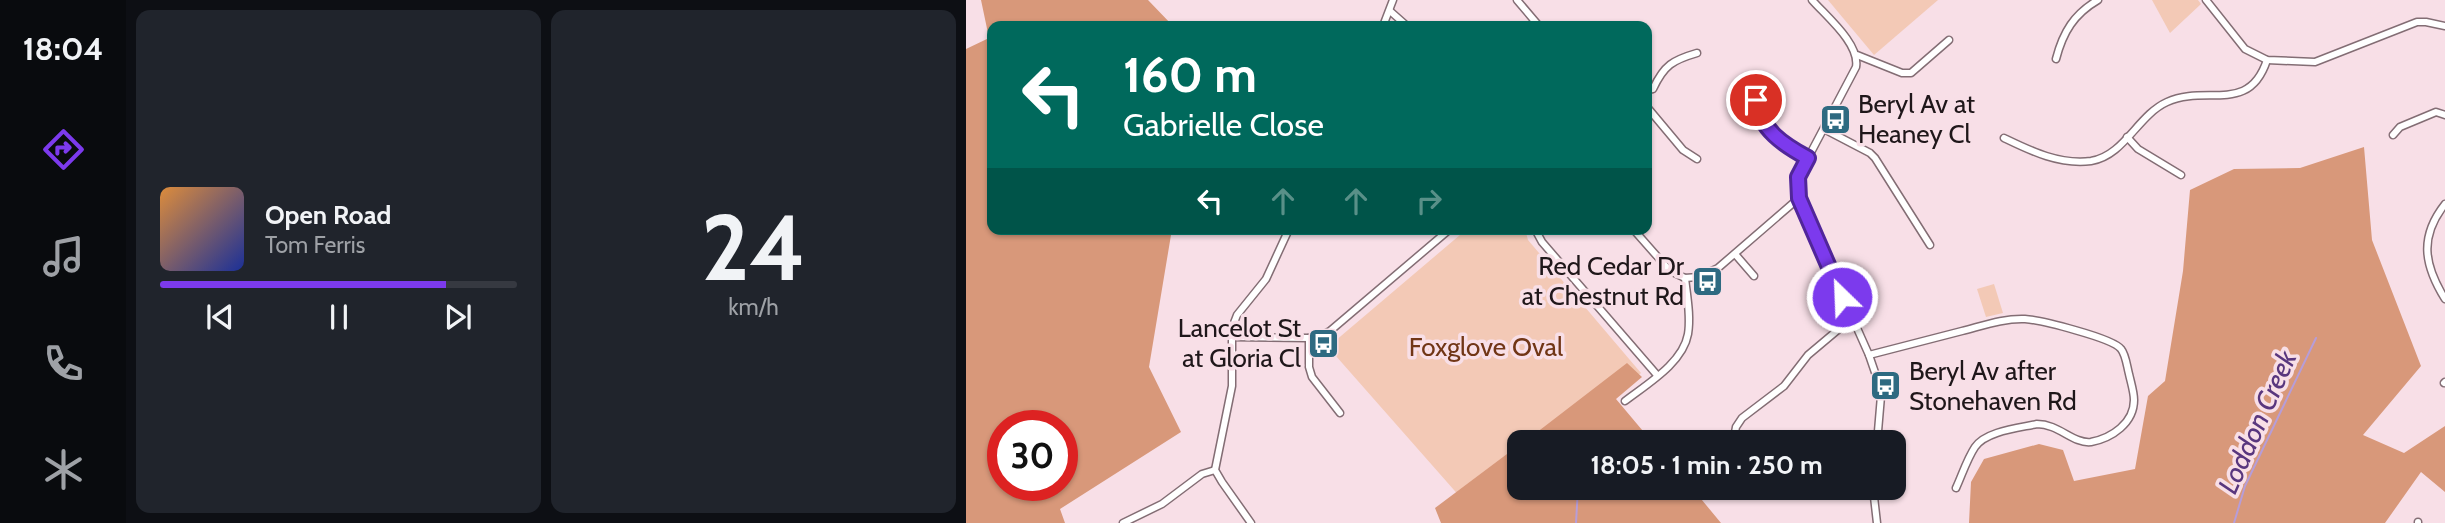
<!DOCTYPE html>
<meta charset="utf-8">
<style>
body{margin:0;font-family:Cabin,sans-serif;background:#20242c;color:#f1f3f6;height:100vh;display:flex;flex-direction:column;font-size:26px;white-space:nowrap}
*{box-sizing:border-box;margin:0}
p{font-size:23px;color:#9ea1a6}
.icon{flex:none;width:38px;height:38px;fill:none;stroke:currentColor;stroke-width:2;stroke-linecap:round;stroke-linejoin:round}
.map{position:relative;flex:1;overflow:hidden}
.details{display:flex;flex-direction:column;gap:10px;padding:10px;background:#0d0f14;width:840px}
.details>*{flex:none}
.banner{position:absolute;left:21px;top:21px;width:665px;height:214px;border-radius:14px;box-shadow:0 2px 5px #0004;background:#00695c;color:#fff;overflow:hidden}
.speed{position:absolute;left:21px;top:410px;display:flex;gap:14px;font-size:35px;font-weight:700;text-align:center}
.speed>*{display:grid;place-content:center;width:91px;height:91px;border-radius:50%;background:#171b24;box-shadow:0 2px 5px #0004;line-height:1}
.speed .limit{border:10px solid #d22;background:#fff;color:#111}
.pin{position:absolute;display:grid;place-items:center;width:60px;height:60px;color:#fff;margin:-30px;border:4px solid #fff;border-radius:50%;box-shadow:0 2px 7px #0007}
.me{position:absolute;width:77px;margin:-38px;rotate:336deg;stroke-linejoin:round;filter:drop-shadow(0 0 5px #0008)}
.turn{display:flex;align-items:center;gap:24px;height:147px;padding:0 21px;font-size:32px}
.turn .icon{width:91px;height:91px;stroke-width:2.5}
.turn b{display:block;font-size:49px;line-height:60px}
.lanes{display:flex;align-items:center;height:66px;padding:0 21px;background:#0003;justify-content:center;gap:35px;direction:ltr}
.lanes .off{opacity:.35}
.details .tile{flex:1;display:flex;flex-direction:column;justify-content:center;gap:10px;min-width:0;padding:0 24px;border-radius:14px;background:#20242c}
.details .dial{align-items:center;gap:0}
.dial b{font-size:91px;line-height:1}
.song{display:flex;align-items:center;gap:21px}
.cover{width:84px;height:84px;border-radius:10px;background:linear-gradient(135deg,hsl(30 70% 55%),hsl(230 70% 35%))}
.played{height:7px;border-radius:4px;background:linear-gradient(90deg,#7c3aed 80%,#363941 80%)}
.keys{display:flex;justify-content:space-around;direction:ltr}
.details .tiles{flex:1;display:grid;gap:10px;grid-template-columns:repeat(2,1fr)}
.trip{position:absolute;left:541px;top:430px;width:399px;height:70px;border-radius:14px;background:#171b24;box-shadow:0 2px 5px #0004;font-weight:700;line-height:70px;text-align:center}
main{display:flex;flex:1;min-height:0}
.menu{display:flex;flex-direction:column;width:126px;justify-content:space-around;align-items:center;background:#090b0e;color:#9ea1a6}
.menu .icon{width:49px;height:49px}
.menu .selected{color:#7c3aed}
.menu b{font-size:32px;color:#f1f3f6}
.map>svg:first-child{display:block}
</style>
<main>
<nav class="menu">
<b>18:04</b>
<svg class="icon selected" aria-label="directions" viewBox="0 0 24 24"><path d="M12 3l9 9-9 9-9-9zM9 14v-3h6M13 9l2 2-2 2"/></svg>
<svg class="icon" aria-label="music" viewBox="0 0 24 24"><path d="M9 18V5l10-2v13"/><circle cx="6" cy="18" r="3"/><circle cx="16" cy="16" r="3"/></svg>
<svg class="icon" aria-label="phone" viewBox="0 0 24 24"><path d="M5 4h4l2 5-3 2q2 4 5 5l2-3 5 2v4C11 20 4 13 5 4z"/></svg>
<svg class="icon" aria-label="climate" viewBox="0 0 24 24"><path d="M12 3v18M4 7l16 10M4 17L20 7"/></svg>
</nav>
<section class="details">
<div class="tiles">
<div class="tile">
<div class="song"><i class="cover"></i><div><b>Open Road</b><p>Tom Ferris</p></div></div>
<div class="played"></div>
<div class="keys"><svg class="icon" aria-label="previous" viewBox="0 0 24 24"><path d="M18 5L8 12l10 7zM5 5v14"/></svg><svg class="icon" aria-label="pause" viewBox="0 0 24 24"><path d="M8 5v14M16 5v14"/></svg><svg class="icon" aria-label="next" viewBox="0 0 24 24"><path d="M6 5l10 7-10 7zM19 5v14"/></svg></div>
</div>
<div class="tile dial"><b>24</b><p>km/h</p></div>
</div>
</section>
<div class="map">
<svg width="1479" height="523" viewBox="0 0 1479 523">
<rect width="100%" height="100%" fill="#f8dfe7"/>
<g fill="#f3c9b6">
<polygon points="862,0 972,0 908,55"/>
<polygon points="1186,0 1232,0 1235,4 1204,33"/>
<polygon points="501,229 559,229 562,240 675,373 594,443 553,443 553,478 510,515 362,347"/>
<polygon points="1028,284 1037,313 1020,317 1011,289"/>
</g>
<g fill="#d8987a" fill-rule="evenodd">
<path d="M 15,0 L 182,0 L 207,26 L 26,26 L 26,229 L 206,229 L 183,367 L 215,432 L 94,509 L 99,523 L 0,523 L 0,49 L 23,38 ZM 96,425 L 96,485 L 37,485 L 37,425 Z"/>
<polygon points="1398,147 1406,240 1455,366 1397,435 1438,453 1479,426 1479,492 1455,472 1419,523 1003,523 1005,482 1018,459 1073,444 1097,450 1108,481 1169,469 1182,396 1199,381 1217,271 1224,190 1268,169 1334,168"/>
<polygon points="661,363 676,377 650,399 687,443 557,443"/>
<polygon points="553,445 553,488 726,488 755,523 475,523 469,508"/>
</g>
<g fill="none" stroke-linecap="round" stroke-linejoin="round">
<g stroke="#b69dd8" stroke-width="2">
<polyline points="610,523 612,488"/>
<polyline points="1268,523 1279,486 1350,338"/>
</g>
<defs>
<g id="minor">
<polyline points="551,0 573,26"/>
<path d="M 846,0 C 861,17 894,44 890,67 L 832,177 L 832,190 L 838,209 L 903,355 L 914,387 L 915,396 L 911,443"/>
<polyline points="1240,0 1279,49 1301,60 1349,62 1451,22 1460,22 1479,26"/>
<polyline points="424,11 441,26"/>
<polyline points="417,26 427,0"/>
<polyline points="891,55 936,73 945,73 983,40"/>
<path d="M 1090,59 C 1097,32 1108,14 1132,0"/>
<path d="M 681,90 L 687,89 C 698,65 707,60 731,53"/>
<path d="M 790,100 C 794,130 818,144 842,158"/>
<polyline points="681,107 717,150 731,159"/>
<polyline points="858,129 904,153 909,158 964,245"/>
<polyline points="1427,135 1434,127 1470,112 1479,115"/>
<polyline points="1161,137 1172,149 1215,175"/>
<path d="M 1038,138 C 1065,151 1093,165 1125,161 C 1158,156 1172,115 1201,102 C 1240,84 1283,115 1301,60"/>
<path d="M 1479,204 C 1453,237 1458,265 1479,299"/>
<polyline points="569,229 576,242 691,375"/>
<polyline points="667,229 704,271 719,278 732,277 752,268 833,198"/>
<polyline points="769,254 788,276"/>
<polyline points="265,337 343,338 355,336 364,331 484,229"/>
<polyline points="343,338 343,367 346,377 374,413"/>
<path d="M 903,355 C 934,347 965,339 996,331 C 1016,326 1038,318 1059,319 C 1074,320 1147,338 1155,349 C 1160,355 1161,367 1163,374 C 1165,383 1168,392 1168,400 C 1168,423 1146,438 1125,442 C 1107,444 1093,424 1071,424 C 1053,428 1020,431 1009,447 C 1001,459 996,475 990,488"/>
<polyline points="1478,383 1479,382"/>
<path d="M 659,401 C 681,384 717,363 722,334 C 725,316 721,296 719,278"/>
<polyline points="767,443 770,427 776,418 818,386 842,355 886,318"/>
<polyline points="794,488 799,495"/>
<polyline points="907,488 911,523"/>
<polyline points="157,523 196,504 236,474 249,470"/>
<polyline points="285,523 256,482 249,470 266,386 266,328 271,315 300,279 323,229"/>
<polyline points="1452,523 1452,522"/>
</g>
</defs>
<use href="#minor" stroke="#836d74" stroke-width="9"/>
<use href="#minor" stroke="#fff" stroke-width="6"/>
</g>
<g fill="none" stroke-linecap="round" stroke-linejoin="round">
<defs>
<path id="route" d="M 790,100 C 794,130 818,145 842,158 L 832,177 L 833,198 L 876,297"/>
</defs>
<use href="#route" stroke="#51269a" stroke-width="18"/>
<use href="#route" stroke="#7c3aed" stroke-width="12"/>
</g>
<defs>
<symbol id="bus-square" viewBox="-11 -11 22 22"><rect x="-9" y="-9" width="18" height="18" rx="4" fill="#2e6a81" stroke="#f8dfe7"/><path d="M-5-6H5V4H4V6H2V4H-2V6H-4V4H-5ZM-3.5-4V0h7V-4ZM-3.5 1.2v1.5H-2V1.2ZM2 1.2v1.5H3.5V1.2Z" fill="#fff"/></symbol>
</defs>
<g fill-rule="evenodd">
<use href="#bus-square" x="852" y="102" width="35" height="35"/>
<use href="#bus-square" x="724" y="264" width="35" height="35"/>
<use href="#bus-square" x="340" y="326" width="35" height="35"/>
<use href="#bus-square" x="902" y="368" width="35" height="35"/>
</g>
<g text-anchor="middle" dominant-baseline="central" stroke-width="7" stroke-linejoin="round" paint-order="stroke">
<g font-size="26" fill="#1f171a" stroke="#f8dfe7" text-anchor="start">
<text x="892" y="104">Beryl Av at<tspan x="892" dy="30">Heaney Cl</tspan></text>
<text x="718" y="266" text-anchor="end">Red Cedar Dr<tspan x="718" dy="30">at Chestnut Rd</tspan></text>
<text x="335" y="328" text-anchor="end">Lancelot St<tspan x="335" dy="30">at Gloria Cl</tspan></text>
<text x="943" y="371">Beryl Av after<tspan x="943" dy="30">Stonehaven Rd</tspan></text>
</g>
<g font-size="26" fill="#713616" stroke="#f8dfe7">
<text x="520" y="347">Foxglove Oval</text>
</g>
<g font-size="28" font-style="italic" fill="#59367e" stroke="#f8dfe7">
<text transform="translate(1291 422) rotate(-66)">Loddon Creek</text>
</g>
</g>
</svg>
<div class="speed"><div class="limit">30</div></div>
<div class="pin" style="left:790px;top:100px;background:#d93025"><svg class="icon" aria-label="arrive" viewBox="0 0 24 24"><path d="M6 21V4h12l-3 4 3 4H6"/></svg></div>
<svg class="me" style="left:876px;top:297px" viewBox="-20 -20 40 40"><circle r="17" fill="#7c3aed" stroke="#fff" stroke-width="3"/><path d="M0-11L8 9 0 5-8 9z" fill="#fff"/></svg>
<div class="trip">18:05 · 1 min · 250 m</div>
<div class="banner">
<div class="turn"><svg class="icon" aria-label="left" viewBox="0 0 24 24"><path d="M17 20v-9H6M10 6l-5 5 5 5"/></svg><div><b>160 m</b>Gabrielle Close</div></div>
<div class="lanes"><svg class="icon" aria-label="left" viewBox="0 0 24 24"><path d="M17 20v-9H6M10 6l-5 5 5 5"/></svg><svg class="icon off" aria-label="ahead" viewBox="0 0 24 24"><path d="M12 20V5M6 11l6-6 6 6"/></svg><svg class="icon off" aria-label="ahead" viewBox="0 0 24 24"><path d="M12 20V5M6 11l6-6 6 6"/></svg><svg class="icon off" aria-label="right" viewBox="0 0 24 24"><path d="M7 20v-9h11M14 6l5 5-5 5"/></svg></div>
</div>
</div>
</main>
